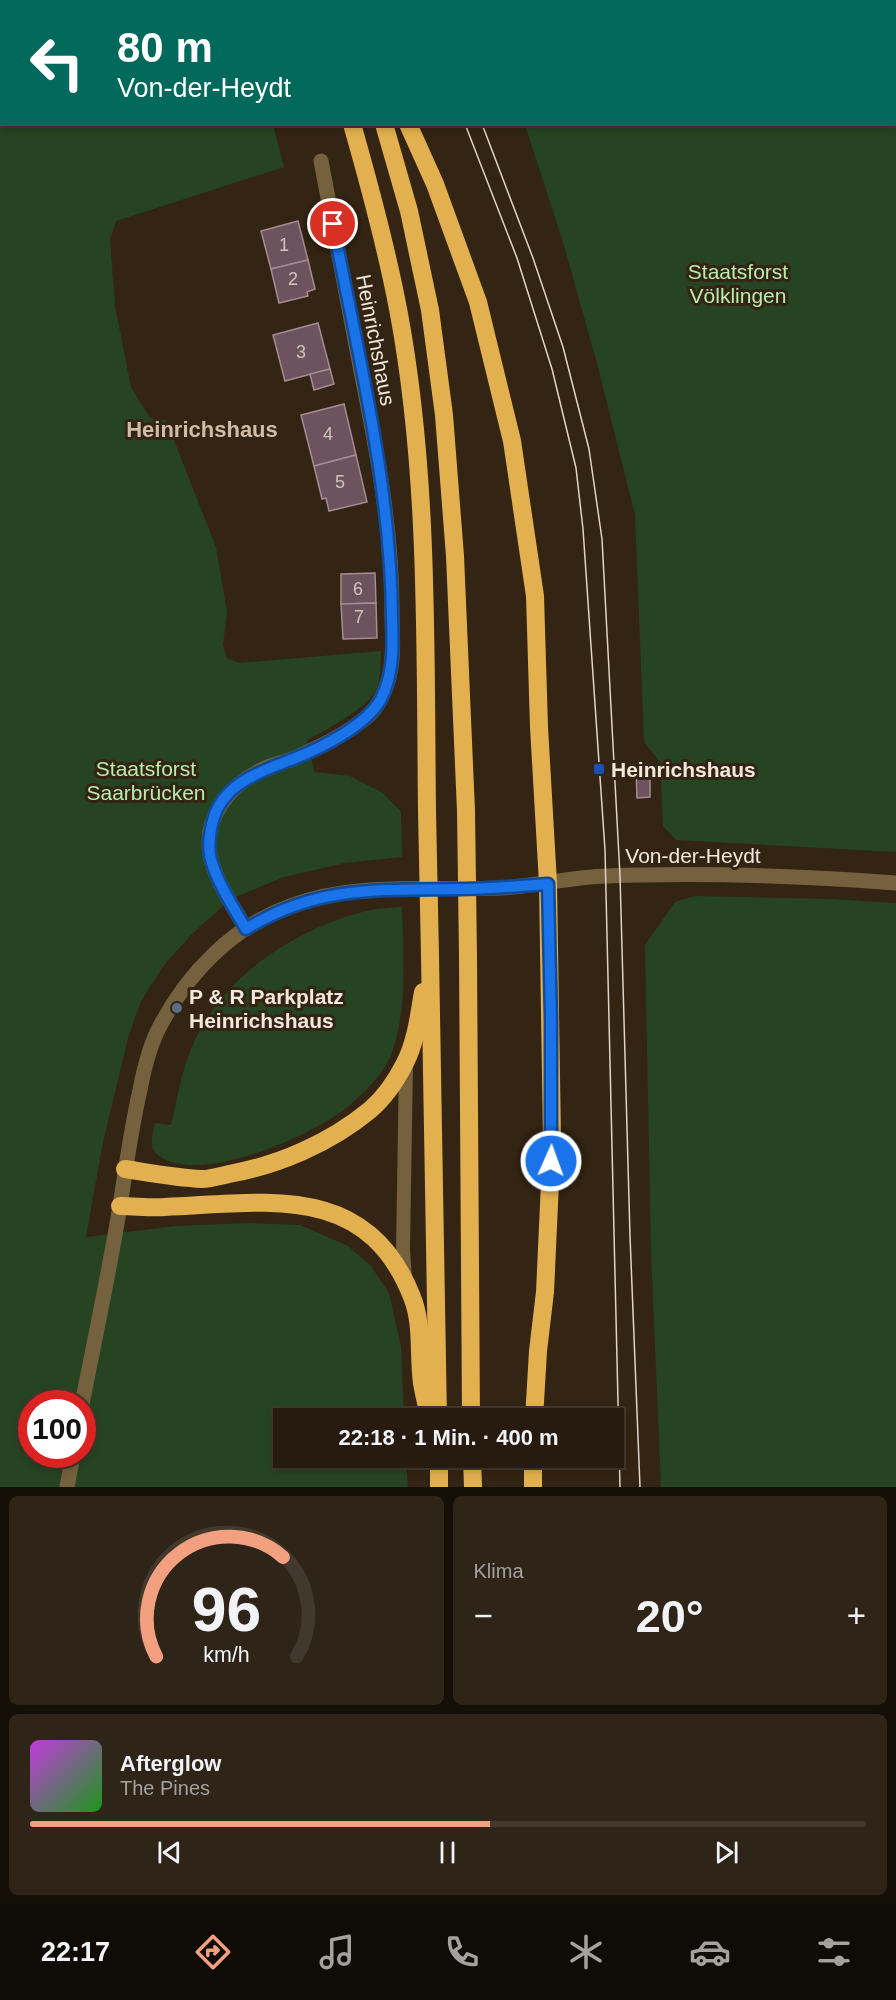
<!DOCTYPE html>
<html lang="de">
<meta charset="utf-8">
<style>
body{margin:0;font-family:Arial,sans-serif;background:#2e2417;color:#f1f3f6;height:100vh;display:flex;flex-direction:column;font-size:22px;white-space:nowrap}
*{box-sizing:border-box;margin:0}
p{font-size:20px;color:#a4a19e}
.icon{flex:none;width:33px;height:33px;fill:none;stroke:currentColor;stroke-width:2;stroke-linecap:round;stroke-linejoin:round}
.map{position:relative;height:1487px;overflow:hidden}
.side{display:flex;flex-direction:column;gap:9px;padding:9px;background:#150f08;flex:1}
.side>*{flex:none}
.hud{position:absolute;left:0px;top:0px;width:897px;height:126px;box-shadow:0 3px 9px #0003,0 0 0 2px #42392e;background:#00695c;color:#fff;overflow:hidden}
.speed{position:absolute;left:18px;top:1390px;display:flex;gap:12px;font-size:30px;font-weight:700;text-align:center}
.speed>*{display:grid;place-content:center;width:78px;height:78px;border-radius:50%;background:#261b0e;box-shadow:0 3px 9px #0003,0 0 0 2px #42392e;line-height:1}
.speed .limit{border:9px solid #d22;background:#fff;color:#111}
.pin{position:absolute;display:grid;place-items:center;width:51px;height:51px;color:#fff;margin:-26px;border:3px solid #fff;border-radius:50%;box-shadow:0 2px 6px #0007}
.me{position:absolute;width:66px;margin:-33px;rotate:2deg;stroke-linejoin:round;filter:drop-shadow(0 0 4px #0008)}
.turn{display:flex;align-items:center;gap:21px;height:126px;padding:0 18px;font-size:27px}
.turn .icon{width:78px;height:78px;stroke-width:2.5}
.turn b{display:block;font-size:42px;line-height:51px}
.big{font-size:45px;font-weight:600;line-height:1.1}
.side .widget{flex:1;display:flex;flex-direction:column;justify-content:center;gap:9px;min-width:0;padding:0 21px;border-radius:9px;background:#2e2417}
.side .dial{align-items:center;gap:0}
.dial svg{height:156px;overflow:visible;fill:none;stroke:#42392e;stroke-width:7;stroke-linecap:round;text-anchor:middle}
.dial text{fill:#f1f3f6;stroke:none}
.song{display:flex;align-items:center;gap:18px}
.cover{width:72px;height:72px;border-radius:9px;background:linear-gradient(135deg,hsl(290 70% 55%),hsl(120 70% 35%))}
.played{height:6px;border-radius:3px;background:linear-gradient(90deg,#f3a081 55%,#42392e 55%)}
.keys{display:flex;justify-content:space-around;direction:ltr}
.heat{display:flex;justify-content:space-between;align-items:center;font-size:33px;direction:ltr}
.side .tiles{flex:1;display:grid;gap:9px;grid-template-columns:1fr 1fr}
.widget:last-child{grid-column:span 2}
.trip{position:absolute;left:273px;top:1408px;width:351px;height:60px;border-radius:0px;background:#261b0e;box-shadow:0 3px 9px #0003,0 0 0 2px #42392e;font-weight:600;line-height:60px;text-align:center}
.tabs{display:flex;height:96px;justify-content:space-around;align-items:center;background:#0f0b06;color:#a4a19e}
.tabs .icon{width:42px;height:42px}
.tabs .active{color:#f3a081}
.tabs b{font-size:27px;color:#f1f3f6}
.map>svg:first-child{display:block}
</style>
<div class="map">
<svg width="896" height="1487" viewBox="0 0 896 1487">
<rect width="100%" height="100%" fill="#332413"/>
<g fill="#264422" fill-rule="evenodd">
<path d="M 0,0 L 266,1 L 2,2 L 2,124 L 273,125 L 284,167 L 116,221 L 110,239 L 115,306 L 131,387 L 150,418 L 166,420 L 216,547 L 227,612 L 223,645 L 227,658 L 239,663 L 381,651 C 380,662 381,674 378,685 C 374,705 326,730 307,740 L 314,772 L 350,776 L 383,793 L 401,812 L 402,857 L 345,863 L 284,877 L 231,899 L 194,932 L 164,965 L 141,1001 L 128,1038 L 102,1147 L 86,1237 L 176,1226 L 249,1223 L 300,1225 L 348,1246 L 371,1266 L 389,1293 L 401,1347 L 404,1419 L 284,1419 L 284,1458 L 406,1458 L 408,1487 L 0,1487 ZM 32,1404 L 82,1404 L 82,1455 L 32,1455 Z"/>
<polygon points="480,0 896,0 896,852 676,840 663,826 660,762 644,742 635,515 598,367 563,242 525,125 896,124 896,2"/>
<polygon points="695,896 831,899 896,903 896,1487 661,1487 651,1252 645,945 675,902"/>
<path d="M 402,907 C 403,954 408,1007 392,1052 C 383,1078 351,1107 327,1121 C 291,1143 204,1180 164,1159 C 159,1156 153,1152 152,1146 C 151,1139 154,1129 155,1123 L 171,1125 C 177,1101 181,1073 191,1049 C 219,978 297,927 370,910 C 380,908 392,908 402,907 Z"/>
</g>
<g fill="#6c535d" stroke="#a68a94" stroke-width="1.5">
<polygon points="298,221 308,260 271,269 261,231"/>
<polygon points="308,260 315,289 307,292 308,296 279,303 271,269"/>
<polygon points="318,323 330,369 285,381 273,335"/>
<polygon points="330,369 334,384 314,390 310,374"/>
<polygon points="344,404 356,455 314,466 301,415"/>
<polygon points="356,455 367,502 329,511 326,498 322,499 314,466"/>
<polygon points="375,573 376,603 341,604 341,574"/>
<polygon points="376,603 377,638 343,639 341,604"/>
<polygon points="636,768 650,768 650,797 637,798"/>
</g>
<g fill="none" stroke-linecap="round" stroke-linejoin="round">
<polyline stroke="#75613d" stroke-width="14" points="405,1279 403,1250 406,1064"/>
<g stroke="#75613d" stroke-width="15">
<path d="M 246,929 C 233,906 215,880 210,855 C 203,817 230,785 263,769 C 274,764 286,762 297,757 C 321,746 347,734 368,716 C 378,707 384,694 388,681 C 395,659 392,632 392,609 C 392,528 376,446 360,366 C 347,298 334,229 321,161"/>
<path d="M 82,1404 C 95,1338 109,1273 120,1206 C 126,1167 131,1129 140,1090 C 144,1069 149,1047 159,1028 C 187,974 232,927 290,906 C 357,881 431,891 501,888 C 536,886 571,877 607,876 C 703,872 800,876 896,883"/>
<polyline points="67,1487 73,1455"/>
</g>
<g stroke="#e2b04e" stroke-width="18">
<polyline points="310,0 311,2"/>
<polyline points="351,0 352,2"/>
<path d="M 352,124 C 370,187 387,249 399,314 C 429,476 425,646 427,811"/>
<polyline points="384,124 409,211 430,310 444,415 455,556 466,811"/>
<polyline points="408,124 435,184 478,302 512,441 535,596 539,727 548,883 552,1139 545,1292 538,1351 534,1419"/>
<polyline points="430,956 438,1419"/>
<polyline points="468,956 471,1419"/>
<path d="M 125,1169 C 150,1173 177,1178 202,1179 C 211,1179 220,1176 229,1174 C 279,1165 330,1143 370,1110 C 384,1098 397,1079 405,1063 C 416,1042 419,1015 423,992"/>
<path d="M 120,1206 C 135,1206 150,1208 165,1207 C 265,1203 367,1181 412,1297 C 423,1324 418,1354 422,1383 C 424,1395 427,1407 430,1419"/>
<polyline points="439,1458 439,1487"/>
<polyline points="472,1458 473,1487"/>
<polyline points="533,1487 533,1458"/>
</g>
<g stroke="#ded4c8" stroke-width="1.5">
<polyline points="417,0 418,2"/>
<polyline points="434,0 435,2"/>
<polyline points="465,124 517,258 552,369 576,468 583,529 605,850 620,1487"/>
<polyline points="482,124 533,258 563,347 589,449 602,539 620,876 630,1236 640,1487"/>
</g>
<g stroke="#e2b04e" stroke-width="18">
<polyline points="427,811 430,956"/>
<polyline points="466,811 468,956"/>
</g>
</g>
<g fill="none" stroke-linecap="round" stroke-linejoin="round">
<defs>
<path id="route" d="M 333,224 C 358,354 391,486 392,618 C 393,645 394,674 381,699 C 366,726 321,748 293,759 C 259,772 221,784 212,824 C 210,834 208,844 210,855 C 215,880 233,906 246,929 C 317,885 380,890 460,889 C 489,889 518,886 548,884 L 551,1019 L 551,1161"/>
</defs>
<use href="#route" stroke="#114b97" stroke-width="15"/>
<use href="#route" stroke="#1a73e8" stroke-width="10"/>
</g>
<rect fill="#1a4fb4" stroke="#332413" stroke-width="2" x="593" y="763" width="12" height="12" rx="3"/>
<circle fill="#5c6f8a" stroke="#332413" stroke-width="2" cx="177" cy="1008" r="6"/>
<g text-anchor="middle" dominant-baseline="central" stroke-width="6" stroke-linejoin="round" paint-order="stroke">
<g font-size="18" fill="#d0c3bd">
<text x="284" y="245">1</text>
<text x="293" y="279">2</text>
<text x="301" y="352">3</text>
<text x="328" y="434">4</text>
<text x="340" y="482">5</text>
<text x="358" y="589">6</text>
<text x="359" y="617">7</text>
</g>
<g font-size="21" fill="#b7ecaf" stroke="#332413">
<text x="738" y="271">Staatsforst<tspan x="738" dy="24">Völklingen</tspan></text>
<text x="146" y="768">Staatsforst<tspan x="146" dy="24">Saarbrücken</tspan></text>
</g>
<g font-size="21" fill="#f2e8dd" stroke="#332413">
<text transform="translate(376 340) rotate(79)">Heinrichshaus</text>
<text x="693" y="855">Von-der-Heydt</text>
</g>
<g font-size="21" font-weight="bold" fill="#f2e8dd" stroke="#332413" text-anchor="start">
<text x="611" y="769">Heinrichshaus</text>
<text x="189" y="996">P &amp; R Parkplatz<tspan x="189" dy="24">Heinrichshaus</tspan></text>
</g>
<g font-size="22" font-weight="bold" fill="#d0bca7" stroke="#332413">
<text x="202" y="429">Heinrichshaus</text>
</g>
</g>
</svg>
<div class="speed"><div class="limit">100</div></div>
<div class="pin" style="left:333px;top:224px;background:#d93025"><svg class="icon" aria-label="arrive" viewBox="0 0 24 24"><path d="M6 21V4h12l-3 4 3 4H6"/></svg></div>
<svg class="me" style="left:551px;top:1161px" viewBox="-20 -20 40 40"><circle r="17" fill="#1a73e8" stroke="#fff" stroke-width="3"/><path d="M0-11L8 9 0 5-8 9z" fill="#fff"/></svg>
<div class="trip">22:18 · 1 Min. · 400 m</div>
<div class="hud">
<div class="turn"><svg class="icon" aria-label="left" viewBox="0 0 24 24"><path d="M17 20v-9H6M10 6l-5 5 5 5"/></svg><div><b>80 m</b>Von-der-Heydt</div></div>
</div>
</div>
<section class="side">
<div class="tiles">
<div class="widget dial"><svg viewBox="0 0 100 80">
<path d="M14 69A42 42 0 1 1 86 69"/>
<path d="M14 69A42 42 0 0 1 79 18" stroke="#f3a081"/>
<text x="50" y="56" font-size="32" font-weight="700">96</text>
<text x="50" y="72" font-size="11">km/h</text>
</svg></div>
<div class="widget"><p>Klima</p>
<div class="heat"><a>−</a><b class="big">20°</b><a>+</a></div>
</div>
<div class="widget">
<div class="song"><i class="cover"></i><div><b>Afterglow</b><p>The Pines</p></div></div>
<div class="played"></div>
<div class="keys"><svg class="icon" aria-label="previous" viewBox="0 0 24 24"><path d="M18 5L8 12l10 7zM5 5v14"/></svg><svg class="icon" aria-label="pause" viewBox="0 0 24 24"><path d="M8 5v14M16 5v14"/></svg><svg class="icon" aria-label="next" viewBox="0 0 24 24"><path d="M6 5l10 7-10 7zM19 5v14"/></svg></div>
</div>
</div>
</section>
<nav class="tabs">
<b>22:17</b>
<svg class="icon active" aria-label="directions" viewBox="0 0 24 24"><path d="M12 3l9 9-9 9-9-9zM9 14v-3h6M13 9l2 2-2 2"/></svg>
<svg class="icon" aria-label="music" viewBox="0 0 24 24"><path d="M9 18V5l10-2v13"/><circle cx="6" cy="18" r="3"/><circle cx="16" cy="16" r="3"/></svg>
<svg class="icon" aria-label="phone" viewBox="0 0 24 24"><path d="M5 4h4l2 5-3 2q2 4 5 5l2-3 5 2v4C11 20 4 13 5 4z"/></svg>
<svg class="icon" aria-label="climate" viewBox="0 0 24 24"><path d="M12 3v18M4 7l16 10M4 17L20 7"/></svg>
<svg class="icon" aria-label="car" viewBox="0 0 24 24"><path d="M5 17H2v-5l4-1 3-4h7l3 4 3 1v5h-3M9 17h6M6 11h13"/><circle cx="7" cy="17" r="2"/><circle cx="17" cy="17" r="2"/></svg>
<svg class="icon" aria-label="filters" viewBox="0 0 24 24"><path d="M4 7h16M4 17h16"/><circle cx="9" cy="7" r="2"/><circle cx="15" cy="17" r="2"/></svg>
</nav>
